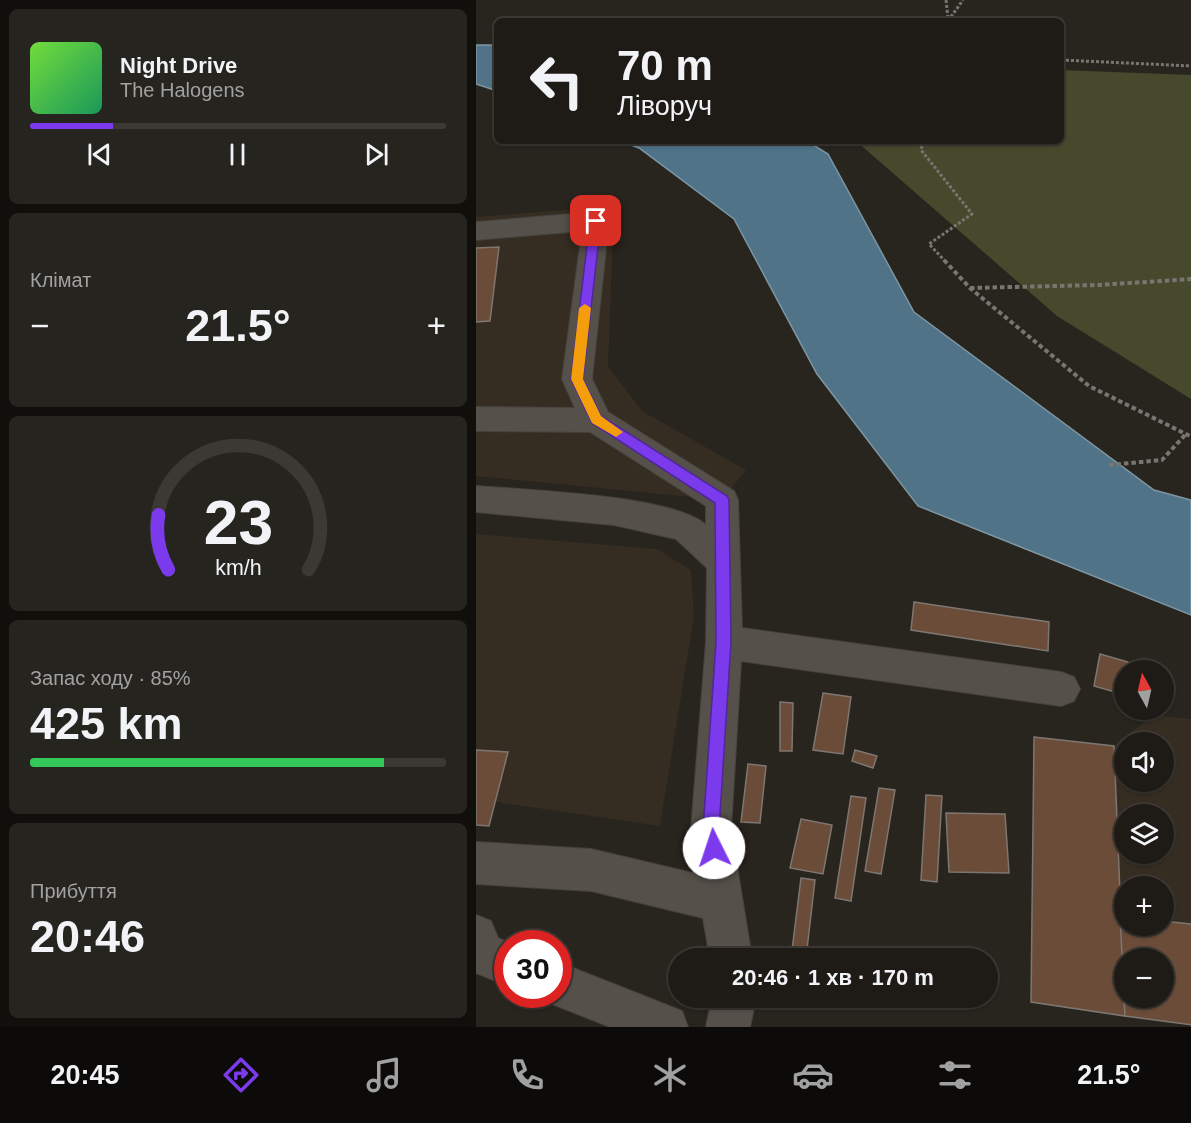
<!DOCTYPE html>
<html lang="uk">
<meta charset="utf-8">
<style>
body{margin:0;font-family:Helvetica,sans-serif;background:#26241f;color:#f1f3f6;height:100vh;display:flex;flex-direction:column;font-size:22px;white-space:nowrap}
*{box-sizing:border-box;margin:0}
p{font-size:20px;color:#a1a1a1}
.icon{flex:none;width:33px;height:33px;fill:none;stroke:currentColor;stroke-width:2;stroke-linecap:round;stroke-linejoin:round}
.map{position:relative;flex:1;overflow:hidden}
.sheet{display:flex;flex-direction:column;gap:9px;padding:9px;background:#100f0c;width:476px}
.sheet>*{flex:none}
.hud{position:absolute;left:18px;top:18px;width:570px;height:126px;border-radius:9px;box-shadow:0 2px 4px #0004,0 0 0 2px #3c3935;background:#1e1b16;color:#f1f3f6;overflow:hidden}
.needle{width:39px;rotate:352deg}
.controls{position:absolute;left:638px;top:660px;display:grid;gap:12px}
.controls a{display:grid;place-items:center;width:60px;height:60px;border-radius:50%;background:#1e1b16;box-shadow:0 2px 4px #0004,0 0 0 2px #3c3935;font-size:30px}
.speed{position:absolute;left:18px;top:930px;display:flex;gap:12px;font-size:30px;font-weight:700;text-align:center}
.speed>*{display:grid;place-content:center;width:78px;height:78px;border-radius:50%;background:#1e1b16;box-shadow:0 2px 4px #0004,0 0 0 2px #3c3935;line-height:1}
.speed .limit{border:9px solid #d22;background:#fff;color:#111}
.pin{position:absolute;display:grid;place-items:center;width:51px;height:51px;color:#fff;margin:-26px;border-radius:12px;box-shadow:0 3px 9px #0006}
.me{position:absolute;width:66px;margin:-33px;rotate:356deg;stroke-linejoin:round;filter:drop-shadow(0 0 4px #0008)}
.turn{display:flex;align-items:center;gap:21px;height:126px;padding:0 24px;font-size:27px}
.turn .icon{width:78px;height:78px;stroke-width:2.5}
.turn b{display:block;font-size:42px;line-height:51px}
.big{font-size:45px;font-weight:600;line-height:1.1}
.sheet .tile{flex:1;display:flex;flex-direction:column;justify-content:center;gap:9px;min-width:0;padding:0 21px;border-radius:9px;background:#26241f}
.sheet .dial{align-items:center;gap:0}
.dial svg{height:156px;overflow:visible;fill:none;stroke:#3c3935;stroke-width:7;stroke-linecap:round;text-anchor:middle}
.dial text{fill:#f1f3f6;stroke:none}
.song{display:flex;align-items:center;gap:18px}
.cover{width:72px;height:72px;border-radius:9px;background:linear-gradient(135deg,hsl(100 70% 55%),hsl(150 70% 35%))}
.played{height:6px;border-radius:3px;background:linear-gradient(90deg,#7c3aed 20%,#3c3935 20%)}
.keys{display:flex;justify-content:space-around;direction:ltr}
.heat{display:flex;justify-content:space-between;align-items:center;font-size:33px;direction:ltr}
.charge{height:9px;border-radius:4px;background:linear-gradient(90deg,#34c759 85%,#3c3935 0)}
.trip{position:absolute;left:192px;top:948px;width:330px;height:60px;border-radius:30px;background:#1e1b16;box-shadow:0 2px 4px #0004,0 0 0 2px #3c3935;font-weight:600;line-height:60px;text-align:center}
.tab-bar{display:flex;height:96px;justify-content:space-around;align-items:center;background:#0c0b09;color:#a1a1a1}
.tab-bar .icon{width:42px;height:42px}
.tab-bar .active{color:#7c3aed}
.tab-bar b{font-size:27px;color:#f1f3f6}
main{display:flex;flex:1;min-height:0}
.map>svg:first-child{display:block}
</style>
<main>
<section class="sheet">
<div class="tile">
<div class="song"><i class="cover"></i><div><b>Night Drive</b><p>The Halogens</p></div></div>
<div class="played"></div>
<div class="keys"><svg class="icon" aria-label="previous" viewBox="0 0 24 24"><path d="M18 5L8 12l10 7zM5 5v14"/></svg><svg class="icon" aria-label="pause" viewBox="0 0 24 24"><path d="M8 5v14M16 5v14"/></svg><svg class="icon" aria-label="next" viewBox="0 0 24 24"><path d="M6 5l10 7-10 7zM19 5v14"/></svg></div>
</div>
<div class="tile"><p>Клімат</p>
<div class="heat"><a>−</a><b class="big">21.5°</b><a>+</a></div>
</div>
<div class="tile dial"><svg viewBox="0 0 100 80">
<path d="M14 69A42 42 0 1 1 86 69"/>
<path d="M14 69A42 42 0 0 1 9 41" stroke="#7c3aed"/>
<text x="50" y="56" font-size="32" font-weight="700">23</text>
<text x="50" y="72" font-size="11">km/h</text>
</svg></div>
<div class="tile"><p>Запас ходу · 85%</p><b class="big">425 km</b><div class="charge"></div></div>
<div class="tile"><p>Прибуття</p><b class="big">20:46</b></div>
</section>
<div class="map">
<svg width="716" height="1027" viewBox="0 0 716 1027">
<rect width="100%" height="100%" fill="#28241e"/>
<g fill="#352d22" fill-rule="evenodd">
<polygon points="138,206 132,366 166,411 270,470 246,500 0,476 0,217"/>
<polygon points="0,534 181,549 215,570 218,617 184,826 0,799"/>
<path d="M 677,715 L 715,719 L 715,1025 L 555,1002 L 558,737 L 638,746 ZM 648,742 L 687,742 L 687,782 L 648,782 ZM 648,814 L 687,814 L 687,854 L 648,854 ZM 648,886 L 687,886 L 687,926 L 648,926 ZM 648,958 L 687,958 L 687,998 L 648,998 Z"/>
</g>
<polygon fill="#46492c" points="585,70 715,75 715,399 581,316 380,141 585,141"/>
<g fill="#507388" stroke="#7e96a3" stroke-width="1.5">
<polygon points="0,45 21,45 21,91 0,84"/>
<polygon points="145,141 331,141 352,154 438,312 678,490 715,500 715,615 442,506 341,374 258,219 163,148"/>
</g>
<g fill="#6b4c39" stroke="#7e7671" stroke-width="1.5" fill-rule="evenodd">
<polygon points="23,247 14,321 0,322 0,248"/>
<polygon points="438,602 573,622 572,651 435,630"/>
<polygon points="624,654 652,662 651,670 648,670 646,694 618,686"/>
<polygon points="347,693 375,697 367,754 337,750"/>
<polygon points="304,702 317,703 316,751 304,751"/>
<polygon points="558,737 638,746 649,1016 555,1002"/>
<polygon points="0,750 32,752 13,826 0,825"/>
<polygon points="379,750 401,756 397,768 376,761"/>
<polygon points="272,764 290,766 284,823 265,822"/>
<polygon points="403,788 419,790 405,874 389,871"/>
<polygon points="450,795 466,796 461,882 445,880"/>
<polygon points="375,796 390,798 375,901 359,898"/>
<polygon points="470,813 529,814 533,873 473,872"/>
<polygon points="325,819 356,825 347,874 314,868"/>
<polygon points="325,878 339,880 330,958 315,958"/>
<path d="M 644,915 L 648,916 L 648,926 L 687,926 L 687,921 L 716,924 L 716,1025 L 649,1016 ZM 648,958 L 687,958 L 687,998 L 648,998 Z"/>
</g>
<g fill="none" stroke-linecap="round" stroke-linejoin="round">
<defs>
<g id="minor">
<path d="M 120,212 L 129,215 L 133,221 L 116,379 L 132,412 L 258,491 L 262,500 L 266,628 L 585,672 L 598,677 L 604,689 L 598,701 L 585,706 L 265,661 L 255,830 L 276,958 L 234,958 L 227,918 L 115,891 L 0,884 L 0,842 L 115,849 L 221,874 L 215,830 L 230,642 L 231,568 L 200,539 L 138,525 L 0,512 L 0,486 C 49,490 197,495 230,525 L 230,506 L 114,432 L 0,431 L 0,407 L 99,408 L 86,379 L 106,231 L 0,240 L 0,222 Z"/>
<polygon points="0,915 15,921 22,938 35,944 32,944 32,986 0,973"/>
<polygon points="82,962 206,1011 212,1027 134,1027 66,1000 64,994 82,994"/>
<polygon points="236,998 280,998 274,1027 230,1027"/>
</g>
</defs>
<use href="#minor" stroke="#45413c" stroke-width="2"/>
<g stroke="#797570" stroke-width="3" stroke-dasharray="3 2" stroke-linecap="butt">
<polyline points="470,0 472,18"/>
<polyline points="472,21 487,0"/>
<polyline points="585,60 716,66"/>
<polyline points="447,141 445,150 496,214 453,244 469,261"/>
</g>
<g stroke="#797570" stroke-width="4" stroke-dasharray="4.5 3" stroke-linecap="butt">
<polyline points="468,260 494,288 613,386 716,437"/>
<polyline points="494,288 622,285 716,279"/>
<polyline points="633,465 686,460 710,434"/>
</g>
<use href="#minor" fill="#55504a" fill-rule="evenodd"/>
</g>
<polygon fill="#7c3aed" stroke="#51269a" stroke-width="1.5" points="120,217 125,221 107,379 125,416 251,496 253,500 255,642 243,830 246,848 244,854 238,856 232,854 227,830 240,642 239,503 116,423 95,379 114,221"/>
<polygon fill="#f59e0b" points="109,304 115,308 107,379 125,416 147,432 140,437 116,423 95,379 103,308"/>
</svg>
<div class="controls">
<a><svg class="needle" viewBox="-14 -14 28 28"><path d="M0-13l5 13h-10z" fill="#e53935"/><path d="M0 13l5-13h-10z" fill="#a1a1a1"/></svg></a>
<a><svg class="icon" aria-label="sound" viewBox="0 0 24 24"><path d="M4 9h4l5-4v14l-5-4H4zM17 9q2 3 0 6"/></svg></a>
<a><svg class="icon" aria-label="layers" viewBox="0 0 24 24"><path d="M12 4l9 5-9 5-9-5zM3 14l9 5 9-5"/></svg></a>
<a>+</a>
<a>−</a>
</div>
<div class="speed"><div class="limit">30</div></div>
<div class="pin" style="left:120px;top:221px;background:#d93025"><svg class="icon" aria-label="arrive" viewBox="0 0 24 24"><path d="M6 21V4h12l-3 4 3 4H6"/></svg></div>
<svg class="me" style="left:238px;top:848px" viewBox="-20 -20 40 40"><circle r="19" fill="#fff"/><path d="M0-13L10 11 0 6-10 11z" fill="#7c3aed"/></svg>
<div class="trip">20:46 · 1 хв · 170 m</div>
<div class="hud">
<div class="turn"><svg class="icon" aria-label="left" viewBox="0 0 24 24"><path d="M17 20v-9H6M10 6l-5 5 5 5"/></svg><div><b>70 m</b>Ліворуч</div></div>
</div>
</div>
</main>
<nav class="tab-bar">
<b>20:45</b>
<svg class="icon active" aria-label="directions" viewBox="0 0 24 24"><path d="M12 3l9 9-9 9-9-9zM9 14v-3h6M13 9l2 2-2 2"/></svg>
<svg class="icon" aria-label="music" viewBox="0 0 24 24"><path d="M9 18V5l10-2v13"/><circle cx="6" cy="18" r="3"/><circle cx="16" cy="16" r="3"/></svg>
<svg class="icon" aria-label="phone" viewBox="0 0 24 24"><path d="M5 4h4l2 5-3 2q2 4 5 5l2-3 5 2v4C11 20 4 13 5 4z"/></svg>
<svg class="icon" aria-label="climate" viewBox="0 0 24 24"><path d="M12 3v18M4 7l16 10M4 17L20 7"/></svg>
<svg class="icon" aria-label="car" viewBox="0 0 24 24"><path d="M5 17H2v-5l4-1 3-4h7l3 4 3 1v5h-3M9 17h6M6 11h13"/><circle cx="7" cy="17" r="2"/><circle cx="17" cy="17" r="2"/></svg>
<svg class="icon" aria-label="filters" viewBox="0 0 24 24"><path d="M4 7h16M4 17h16"/><circle cx="9" cy="7" r="2"/><circle cx="15" cy="17" r="2"/></svg>
<b>21.5°</b>
</nav>
